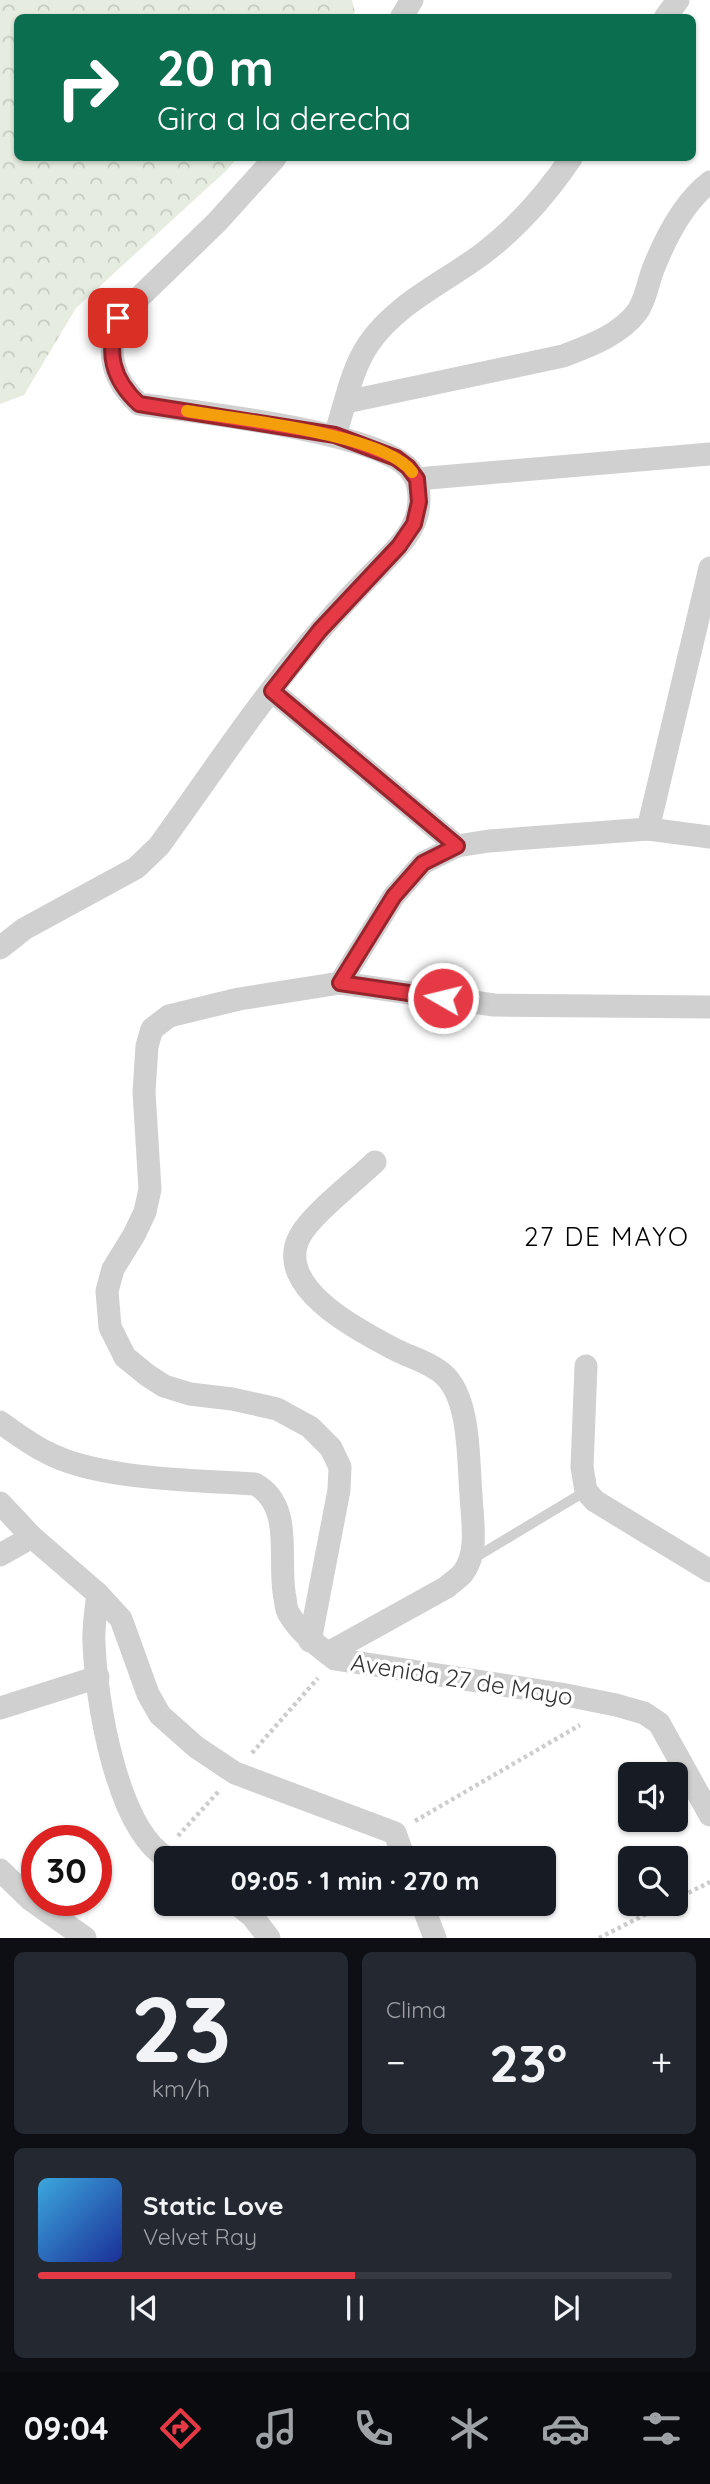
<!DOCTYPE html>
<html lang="es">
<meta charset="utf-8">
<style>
body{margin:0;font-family:Quicksand,sans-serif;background:#242831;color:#f1f3f6;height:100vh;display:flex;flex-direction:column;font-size:26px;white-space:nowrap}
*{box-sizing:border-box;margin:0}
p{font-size:23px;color:#9ea1a6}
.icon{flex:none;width:38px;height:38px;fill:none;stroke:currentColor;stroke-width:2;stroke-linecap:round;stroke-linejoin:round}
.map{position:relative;height:1938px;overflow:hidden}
.side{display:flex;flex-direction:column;gap:14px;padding:14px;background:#0d0f14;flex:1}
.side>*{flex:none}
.top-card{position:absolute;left:14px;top:14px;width:682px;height:147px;border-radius:10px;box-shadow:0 2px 5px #0004;background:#0b6e4f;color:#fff;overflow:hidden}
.tools{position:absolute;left:618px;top:1762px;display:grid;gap:14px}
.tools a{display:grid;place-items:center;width:70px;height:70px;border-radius:10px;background:#171b24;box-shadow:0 2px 5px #0004;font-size:35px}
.speed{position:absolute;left:21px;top:1825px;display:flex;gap:14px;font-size:35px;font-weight:700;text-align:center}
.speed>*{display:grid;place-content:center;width:91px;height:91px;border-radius:50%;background:#171b24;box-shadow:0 2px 5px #0004;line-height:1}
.speed .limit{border:10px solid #d22;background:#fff;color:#111}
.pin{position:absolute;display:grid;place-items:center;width:60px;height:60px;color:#fff;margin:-30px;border-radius:14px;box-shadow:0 4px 10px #0006}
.me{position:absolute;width:77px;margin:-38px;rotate:278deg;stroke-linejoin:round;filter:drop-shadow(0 0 5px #0008)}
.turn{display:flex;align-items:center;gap:24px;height:147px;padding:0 28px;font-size:32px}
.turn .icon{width:91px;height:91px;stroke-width:2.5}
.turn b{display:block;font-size:49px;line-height:60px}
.big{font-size:52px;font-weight:700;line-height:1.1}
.side .widget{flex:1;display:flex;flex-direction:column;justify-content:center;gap:10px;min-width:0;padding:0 24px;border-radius:10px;background:#242831}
.side .dial{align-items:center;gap:0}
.dial b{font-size:91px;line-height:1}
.song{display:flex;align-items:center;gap:21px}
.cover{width:84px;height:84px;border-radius:10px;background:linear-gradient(135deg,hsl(200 70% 55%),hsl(230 70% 35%))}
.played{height:7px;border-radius:4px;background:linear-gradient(90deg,#e63946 50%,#363941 50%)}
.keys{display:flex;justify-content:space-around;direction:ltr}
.heat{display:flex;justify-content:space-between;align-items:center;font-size:38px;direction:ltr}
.side .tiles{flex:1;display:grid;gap:14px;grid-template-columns:1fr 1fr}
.widget:last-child{grid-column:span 2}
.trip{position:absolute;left:154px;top:1846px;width:402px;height:70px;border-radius:10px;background:#171b24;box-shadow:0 2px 5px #0004;font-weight:700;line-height:70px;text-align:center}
.tab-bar{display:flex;height:112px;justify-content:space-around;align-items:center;background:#090b0e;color:#9ea1a6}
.tab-bar .icon{width:49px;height:49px}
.tab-bar .on{color:#e63946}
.tab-bar b{font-size:32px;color:#f1f3f6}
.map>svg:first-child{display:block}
</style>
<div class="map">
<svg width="710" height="1938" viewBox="0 0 710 1938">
<defs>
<pattern id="forest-crowns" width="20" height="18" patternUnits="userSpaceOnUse" patternTransform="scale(1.75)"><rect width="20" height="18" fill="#e6ecdf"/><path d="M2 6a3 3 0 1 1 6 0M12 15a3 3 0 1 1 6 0" fill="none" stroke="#c6cbc0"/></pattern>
</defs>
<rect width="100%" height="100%" fill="#fff"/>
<polygon fill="url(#forest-crowns)" points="0,0 352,0 355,12 351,18 18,18 18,158 237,158 228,169 76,308 24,395 0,404"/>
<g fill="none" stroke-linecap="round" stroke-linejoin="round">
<g stroke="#cdcdcd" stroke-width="4.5" stroke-dasharray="3.5 3.5" stroke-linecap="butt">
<polyline points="252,1753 318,1678"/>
<polyline points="415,1821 580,1725"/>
<polyline points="178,1836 219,1791"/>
<polyline points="351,1858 366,1850"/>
<polyline points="676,1899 710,1882"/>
<polyline points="599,1938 666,1904"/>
</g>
<polyline stroke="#d0d0d0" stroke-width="10" points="471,1560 586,1491"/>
<g stroke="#d0d0d0" stroke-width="23">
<polyline points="401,18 412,0"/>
<polyline points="665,18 678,0"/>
<path d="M 346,402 L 563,356 C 589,346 620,335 637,312 C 646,300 648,281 654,267 C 666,237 684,202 710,182"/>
<path d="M 335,435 C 345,406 351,370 368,345 C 394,305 443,283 481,255 C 517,228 546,195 571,158"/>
<polyline points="417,479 710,454"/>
<polyline points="272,691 457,846"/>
<polyline points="648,829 710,568"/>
<path d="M 0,948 L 24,929 L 136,868 L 159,846 C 212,773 262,696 322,628 C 340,607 360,586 380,566 C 391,554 406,541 413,525 C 421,509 422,484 410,470 C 379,431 193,412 139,404 C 112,379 106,353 118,318 L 217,222 L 275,158"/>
<polyline points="340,983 394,896 423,863 457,846 489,841 648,829 710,837"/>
<polyline points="586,1366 582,1467 586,1491 595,1501 710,1571"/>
<path d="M 0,1422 C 15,1433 30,1444 46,1452 C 98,1480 195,1480 255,1484 C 295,1506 277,1561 285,1598 C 286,1604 286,1610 289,1614 C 300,1633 318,1646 335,1659 L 561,1694 L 616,1705 L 644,1713 L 659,1723 L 710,1815"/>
<path d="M 0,1503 L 32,1537 L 98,1594 C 96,1610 93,1627 94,1643 C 96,1698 116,1828 167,1858"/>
<polyline points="0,1555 32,1537"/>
<polyline points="98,1594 121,1619 148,1694 160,1715 196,1747 235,1773 395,1833 404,1858"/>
<polyline points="310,1641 339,1490 340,1467 331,1448 310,1427 277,1409 232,1399 190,1394 164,1386 147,1375 125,1357 110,1327 107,1291 113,1269 134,1235 145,1212 150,1189 144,1092 147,1046 152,1029 169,1016 239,999 340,983 494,1005 710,1007"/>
<path d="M 328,1653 L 447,1587 C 452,1582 459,1578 463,1573 C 479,1553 472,1519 471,1495 C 468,1462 471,1398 443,1374 C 431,1363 410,1357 396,1350 C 361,1332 272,1287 300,1236 C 311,1215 355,1181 375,1162"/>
<polyline points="0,1708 98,1677"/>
<polyline points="0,1870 30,1899 85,1938"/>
<polyline points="237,1904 252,1916 269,1938"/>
<polyline points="422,1904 435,1938"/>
</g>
</g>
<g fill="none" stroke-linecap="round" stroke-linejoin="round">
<defs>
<path id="route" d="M 118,318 C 106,353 112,379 139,404 L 335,435 L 396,458 L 408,467 L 417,479 L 419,502 L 414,524 L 399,546 L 320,630 L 272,691 L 457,846 L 423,863 L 394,896 L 340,983 L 443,998"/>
</defs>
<use href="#route" stroke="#96252e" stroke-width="18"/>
<use href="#route" stroke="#e63946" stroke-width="12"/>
<path stroke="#f59e0b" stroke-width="12" d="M 187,411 C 235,419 385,434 412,472"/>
</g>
<g text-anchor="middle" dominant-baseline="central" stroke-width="7" stroke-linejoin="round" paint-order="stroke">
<g font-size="24" fill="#333" stroke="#fff">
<text transform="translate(462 1679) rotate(9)">Avenida 27 de Mayo</text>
</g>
<g font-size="26" letter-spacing="2" fill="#000" stroke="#fff">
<text x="607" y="1236">27 DE MAYO</text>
</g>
</g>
</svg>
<div class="tools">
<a><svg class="icon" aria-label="sound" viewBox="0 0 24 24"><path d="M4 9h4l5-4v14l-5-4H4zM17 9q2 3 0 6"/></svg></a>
<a><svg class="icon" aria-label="search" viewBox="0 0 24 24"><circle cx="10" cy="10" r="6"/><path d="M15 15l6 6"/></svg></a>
</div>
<div class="speed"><div class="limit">30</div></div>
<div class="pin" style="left:118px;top:318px;background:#d93025"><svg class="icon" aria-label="arrive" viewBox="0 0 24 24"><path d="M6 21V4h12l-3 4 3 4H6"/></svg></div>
<svg class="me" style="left:443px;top:998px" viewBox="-20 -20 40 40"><circle r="17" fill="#e63946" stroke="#fff" stroke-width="3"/><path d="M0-11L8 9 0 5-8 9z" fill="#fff"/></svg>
<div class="trip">09:05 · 1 min · 270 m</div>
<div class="top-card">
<div class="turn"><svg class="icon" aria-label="right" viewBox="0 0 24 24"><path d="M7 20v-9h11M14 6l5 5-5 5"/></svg><div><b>20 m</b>Gira a la derecha</div></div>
</div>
</div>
<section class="side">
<div class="tiles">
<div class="widget dial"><b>23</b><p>km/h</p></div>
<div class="widget"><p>Clima</p>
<div class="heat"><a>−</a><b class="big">23°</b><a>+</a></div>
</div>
<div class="widget">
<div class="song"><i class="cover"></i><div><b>Static Love</b><p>Velvet Ray</p></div></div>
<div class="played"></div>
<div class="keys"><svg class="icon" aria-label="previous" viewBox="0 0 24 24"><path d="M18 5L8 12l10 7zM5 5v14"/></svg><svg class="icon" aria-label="pause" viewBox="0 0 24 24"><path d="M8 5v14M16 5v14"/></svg><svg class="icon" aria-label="next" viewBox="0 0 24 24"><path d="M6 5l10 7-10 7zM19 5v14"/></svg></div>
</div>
</div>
</section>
<nav class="tab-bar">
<b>09:04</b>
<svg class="icon on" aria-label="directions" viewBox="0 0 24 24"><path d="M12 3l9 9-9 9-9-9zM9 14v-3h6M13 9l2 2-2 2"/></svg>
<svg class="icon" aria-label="music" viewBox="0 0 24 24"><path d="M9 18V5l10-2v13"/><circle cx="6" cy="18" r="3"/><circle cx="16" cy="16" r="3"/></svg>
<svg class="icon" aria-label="phone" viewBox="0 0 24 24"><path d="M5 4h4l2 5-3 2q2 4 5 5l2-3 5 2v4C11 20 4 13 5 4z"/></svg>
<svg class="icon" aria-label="climate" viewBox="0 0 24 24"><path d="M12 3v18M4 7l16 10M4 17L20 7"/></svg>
<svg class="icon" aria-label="car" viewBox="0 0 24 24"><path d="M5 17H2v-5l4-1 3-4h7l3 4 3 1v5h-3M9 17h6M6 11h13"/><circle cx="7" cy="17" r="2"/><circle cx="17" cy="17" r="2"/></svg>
<svg class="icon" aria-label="filters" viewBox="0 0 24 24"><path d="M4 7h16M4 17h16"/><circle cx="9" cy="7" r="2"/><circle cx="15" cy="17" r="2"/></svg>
</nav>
